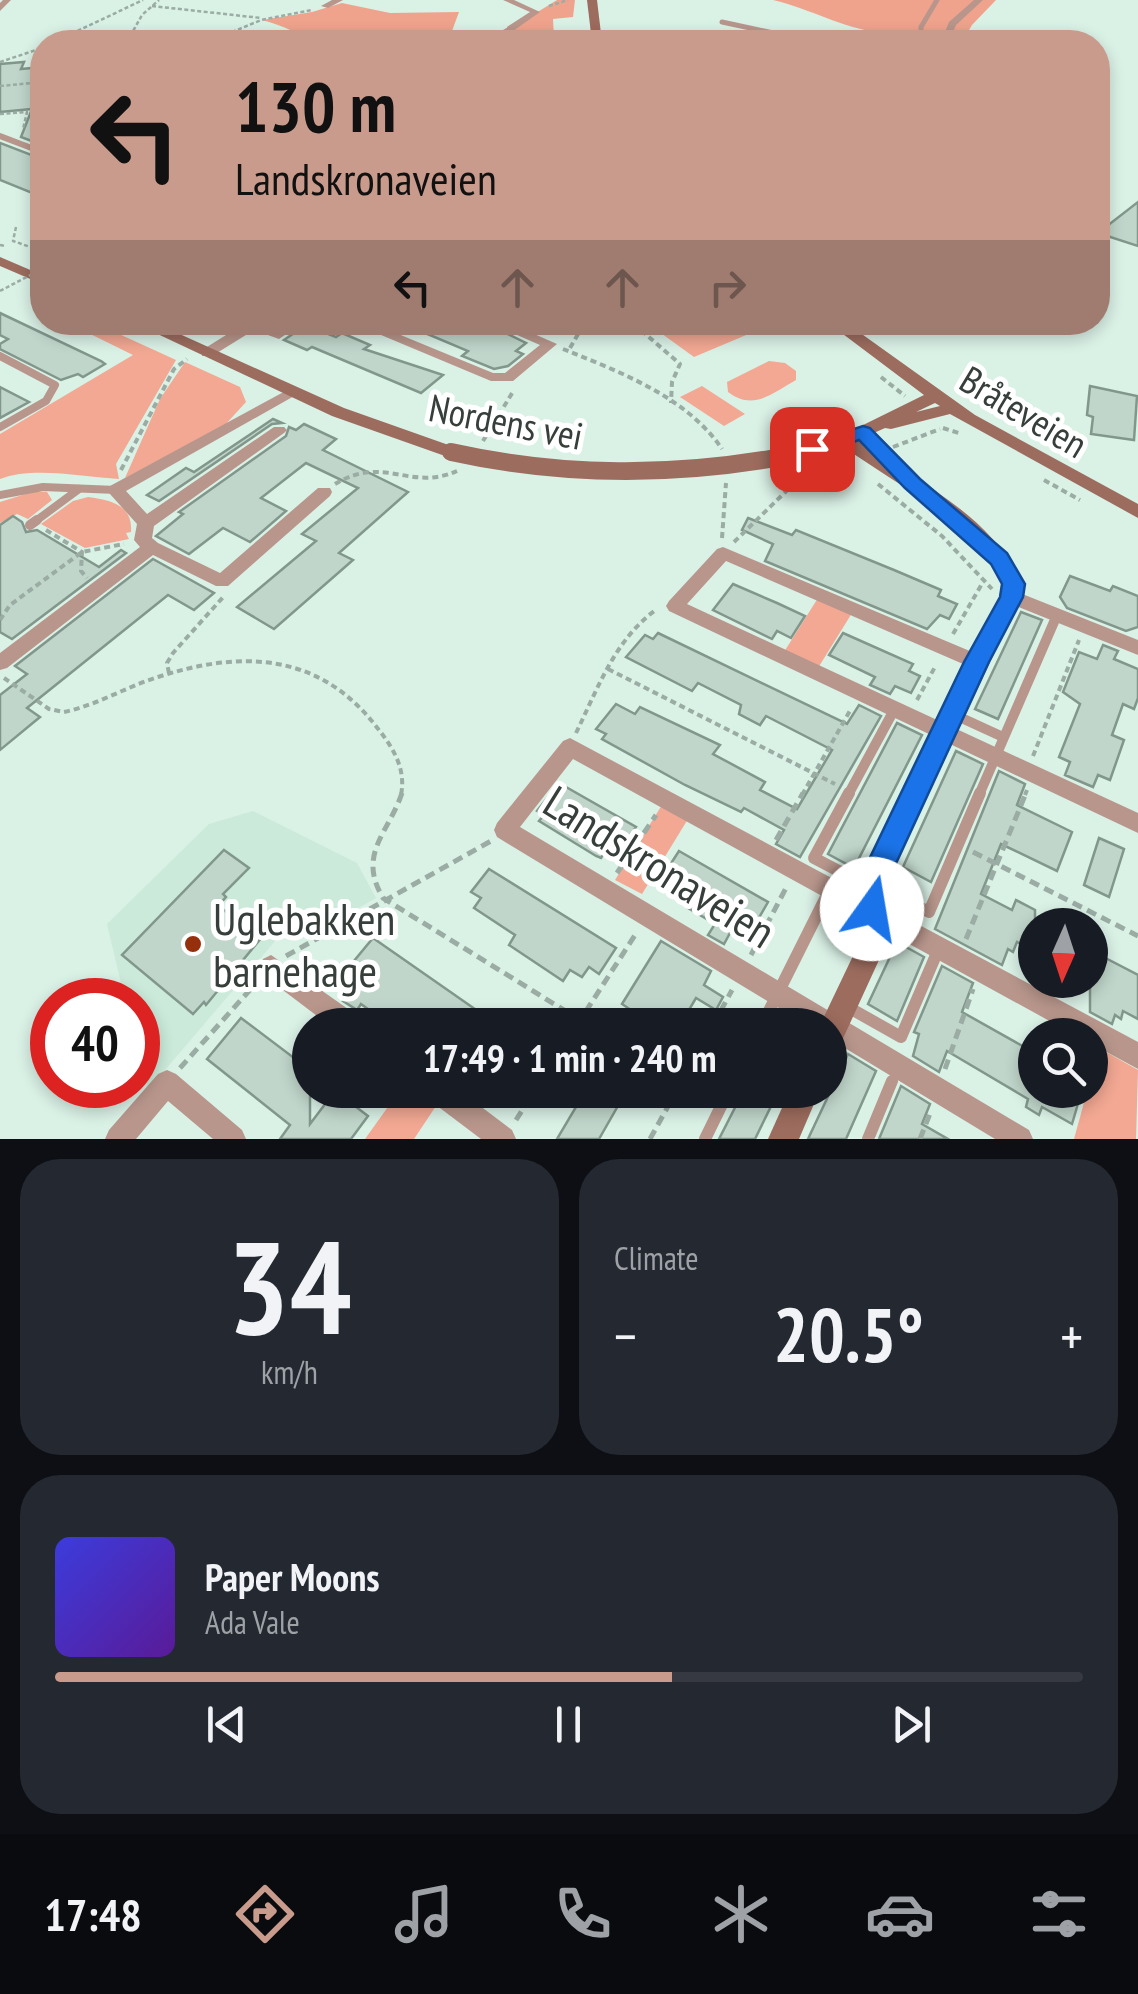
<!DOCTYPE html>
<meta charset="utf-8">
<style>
body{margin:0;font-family:"PT Sans Narrow",sans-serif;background:#242831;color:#f1f3f6;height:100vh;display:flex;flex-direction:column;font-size:38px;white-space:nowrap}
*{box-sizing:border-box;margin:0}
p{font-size:32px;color:#9ea1a6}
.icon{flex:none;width:55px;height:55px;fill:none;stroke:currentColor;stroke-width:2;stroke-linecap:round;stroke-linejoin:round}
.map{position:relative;height:1139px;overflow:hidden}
.details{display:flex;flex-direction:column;gap:20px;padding:20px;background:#0d0f14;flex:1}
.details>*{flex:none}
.top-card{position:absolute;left:30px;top:30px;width:1080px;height:305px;border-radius:40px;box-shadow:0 5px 15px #0003;background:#c89b8d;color:#111;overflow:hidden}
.needle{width:65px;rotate:183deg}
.buttons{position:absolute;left:1018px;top:908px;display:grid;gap:20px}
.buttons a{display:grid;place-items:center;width:90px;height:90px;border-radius:50%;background:#171b24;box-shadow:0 5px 15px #0003;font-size:50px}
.speed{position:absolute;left:30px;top:978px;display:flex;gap:20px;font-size:50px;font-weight:700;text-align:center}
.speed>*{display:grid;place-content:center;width:130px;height:130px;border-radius:50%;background:#171b24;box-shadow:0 5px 15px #0003;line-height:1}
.speed .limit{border:15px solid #d22;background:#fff;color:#111}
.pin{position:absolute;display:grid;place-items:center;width:85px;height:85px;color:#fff;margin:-42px;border-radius:20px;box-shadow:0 5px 15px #0006}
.me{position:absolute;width:110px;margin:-55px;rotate:13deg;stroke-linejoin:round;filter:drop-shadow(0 0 8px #0008)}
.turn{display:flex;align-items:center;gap:35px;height:210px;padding:0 40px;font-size:45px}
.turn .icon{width:130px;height:130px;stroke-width:2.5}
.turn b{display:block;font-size:70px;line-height:85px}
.lanes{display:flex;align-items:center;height:95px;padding:0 40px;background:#0003;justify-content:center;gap:50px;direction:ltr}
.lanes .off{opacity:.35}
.big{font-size:75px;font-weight:800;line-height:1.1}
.details .card{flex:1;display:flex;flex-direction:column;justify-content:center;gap:15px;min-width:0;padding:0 35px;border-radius:40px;background:#242831}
.details .dial{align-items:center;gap:0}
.dial b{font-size:130px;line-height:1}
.song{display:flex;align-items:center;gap:30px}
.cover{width:120px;height:120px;border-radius:15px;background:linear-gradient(135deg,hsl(240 70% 55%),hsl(270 70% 35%))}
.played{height:10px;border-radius:5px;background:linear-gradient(90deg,#c89b8d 60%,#363941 60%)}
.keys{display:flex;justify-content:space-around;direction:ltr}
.heat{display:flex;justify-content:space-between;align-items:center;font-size:55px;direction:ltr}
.details .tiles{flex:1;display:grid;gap:20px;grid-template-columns:1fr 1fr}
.card:last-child{grid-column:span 2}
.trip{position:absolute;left:292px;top:1008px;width:555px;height:100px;border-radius:50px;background:#171b24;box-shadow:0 5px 15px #0003;font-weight:800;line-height:100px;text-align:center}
.tabs{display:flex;height:160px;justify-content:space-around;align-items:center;background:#090b0e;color:#9ea1a6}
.tabs .icon{width:70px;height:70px}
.tabs .on{color:#c89b8d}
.tabs b{font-size:45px;color:#f1f3f6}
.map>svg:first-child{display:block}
</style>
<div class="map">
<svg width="1138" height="1139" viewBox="0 0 1138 1139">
<rect width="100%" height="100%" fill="#daf1e6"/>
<polygon fill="#cbeada" points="253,811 357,863 376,898 311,935 287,927 148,1090 138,1049 138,1000 125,1000 107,924 209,824"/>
<g fill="#f2a893">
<polygon points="679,322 775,322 775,323 694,357 658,331"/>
<path d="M 68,323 L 95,323 L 176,360 L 116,464 L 119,479 C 84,477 33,466 0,479 L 0,434 L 133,355 Z"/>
<path d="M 769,361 L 785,363 L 796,371 L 796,380 C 771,394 753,411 728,392 L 727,382 Z"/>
<polygon points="185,362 240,387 246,402 225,425 125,478 160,399"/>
<polygon points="702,386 745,414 724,426 680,397"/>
<polygon points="32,492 47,492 52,500 28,519 17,514 0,523 0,502"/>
<path d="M 88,497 C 111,500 133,505 131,532 L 126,533 L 129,539 L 85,548 L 41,524 L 73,501 Z"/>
<polygon points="818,598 852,613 818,668 784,652"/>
<polygon points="662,805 688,819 642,894 615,880"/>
<polygon points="1099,1048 1138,1070 1136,1139 1074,1139"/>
<polygon points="400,1090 414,1090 436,1106 414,1139 365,1139"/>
</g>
<g fill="#efa38d">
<polygon points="557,0 575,0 573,17 553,19 554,39 494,39"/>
<path d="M 773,0 L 996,0 L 972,25 L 962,42 L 874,42 L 881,33 C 842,28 811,9 773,0 Z"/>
<path d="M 342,3 L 390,13 L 459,12 L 452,31 C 409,30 364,53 321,42 C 301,36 283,25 262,20 L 312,12 Z"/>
</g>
<g fill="#c0d6cb" stroke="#82978c" stroke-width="2.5">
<polygon points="24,62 21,69 42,67 42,145 21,137 32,109 0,112 0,64"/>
<polygon points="0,143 42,159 42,197 0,180"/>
<polygon points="1138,202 1138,246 1098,233"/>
<polygon points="0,313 101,361 105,364 83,377 78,374 61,380 0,349 0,344 8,339 0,335"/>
<polygon points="399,322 483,322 526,343 516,351 523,354 508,366 494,369 462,356 468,351"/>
<polygon points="306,325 336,337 342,333 370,345 364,349 443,375 421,393 312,347 307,350 284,340"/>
<polygon points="1090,386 1137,396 1134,440 1091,434 1093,417 1087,415"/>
<polygon points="0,387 29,402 0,418"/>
<polygon points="273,419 282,423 272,424 159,501 147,495 186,468 194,472"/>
<polygon points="304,424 336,439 323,450 408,492 339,553 353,560 274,629 237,607 316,541 302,534 358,488 306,463 261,498 286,511 250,542 223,528 189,554 156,536 183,514 179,512 286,436 289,427 296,430"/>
<polygon points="13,516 22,522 26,532 37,530 99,567 121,550 126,553 12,639 0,632 0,525"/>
<polygon points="748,518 792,535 796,530 894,570 941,590 938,596 957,604 949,619 940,615 927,629 765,561 773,544 742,530"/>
<polygon points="153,559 214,593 194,610 168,595 27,708 40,717 0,750 0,695 27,674 15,666"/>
<polygon points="1070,576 1110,591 1113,586 1138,596 1138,627 1126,631 1067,608 1060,597"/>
<polygon points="733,584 777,603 805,616 791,638 777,631 772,639 713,610"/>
<polygon points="1021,612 1042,620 998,719 975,709"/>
<polygon points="658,633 847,724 859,705 881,716 800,857 776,844 784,830 744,808 741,812 685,785 602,739 606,734 596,729 616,704 635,714 640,707 720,745 713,754 765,782 760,790 797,809 832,750 766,716 760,725 739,714 741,705 698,683 692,691 626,657 645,635 653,639"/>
<polygon points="843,633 913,664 909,671 920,676 911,693 895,686 890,694 870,685 875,677 829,655"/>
<polygon points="1103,645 1118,651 1114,659 1138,669 1138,698 1134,709 1123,704 1112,735 1124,740 1110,780 1098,775 1093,787 1065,775 1070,762 1059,757 1080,704 1063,692 1079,652 1097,659"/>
<polygon points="897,723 922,735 854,868 828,854"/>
<polygon points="956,751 983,764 931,882 903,867"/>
<polygon points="999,771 1025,784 1017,805 1072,832 1057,871 1001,844 981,894 1012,910 1016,900 1035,910 1035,951 1017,942 1013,952 1008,949 1002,965 935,929"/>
<polygon points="559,783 636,827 621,848 611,843 601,858 596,856 539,821 544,815 537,811"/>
<polygon points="1099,838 1124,849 1109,897 1084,885"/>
<polygon points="224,850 249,868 223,894 226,897 218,906 262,937 206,1005 204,1002 193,1014 122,955"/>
<polygon points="679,851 768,902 749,935 738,929 734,936 730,933 724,944 708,935 715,924 688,908 691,901 659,882"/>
<polygon points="489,869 616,948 599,974 589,967 582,977 570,970 563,981 509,945 515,935 474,908 481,898 471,892"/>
<polygon points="373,938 472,1007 497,1025 390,1025 361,1004 357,1010 343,1001 354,981 344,973"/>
<polygon points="661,941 711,971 704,985 723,997 716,1010 696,998 680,1025 626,1025 634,1012 622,1004"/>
<polygon points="897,942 924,957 897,1021 868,1004"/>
<polygon points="1090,950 1138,975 1138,1019 1123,1011 1121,1019 1115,1015 1112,1024 1090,1012"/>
<polygon points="942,966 973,983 962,1012 1035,1053 1035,1090 1082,1090 1072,1124 1042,1107 1039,1115 1026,1107 1028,1099 947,1051 939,1072 913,1056 919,1034 914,1032"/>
<polygon points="241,1018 310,1070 310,1124 335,1091 368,1116 351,1139 280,1139 290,1125 207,1059"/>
<polygon points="848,1054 876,1071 846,1139 808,1139"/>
<polygon points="901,1086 930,1104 922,1124 948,1139 879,1139"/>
<polygon points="586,1090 627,1090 599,1139 557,1139"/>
<polygon points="744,1090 779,1090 755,1139 719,1139"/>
</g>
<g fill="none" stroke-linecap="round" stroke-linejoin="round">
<g stroke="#9aaca3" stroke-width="2.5" stroke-dasharray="4 2.5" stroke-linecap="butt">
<polyline points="152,6 261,18"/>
<polyline points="549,6 568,0"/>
<polyline points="54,42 143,0"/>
<polyline points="127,42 142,15 159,0"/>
<polyline points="208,42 261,20 312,10"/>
<polyline points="0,62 42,48"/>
<polyline points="0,86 42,82"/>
<polyline points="0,114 27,112 23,129"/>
<polyline points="16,227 13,241 42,251"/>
<polyline points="0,245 5,246"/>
</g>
<g stroke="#9aaca3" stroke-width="4" stroke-dasharray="6 4" stroke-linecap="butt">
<polyline points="107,322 126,331"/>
<polyline points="661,322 642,331 680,364 672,382 671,403"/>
<polyline points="570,348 585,322"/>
<path d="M 563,349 C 620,372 687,397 722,449"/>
<polyline points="881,377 905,396"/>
<polyline points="943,428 962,434"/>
<polyline points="483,441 514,390"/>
<polyline points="893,447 940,429"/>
<polyline points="121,470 174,369 187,359"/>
<polyline points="1044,480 1080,500"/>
<path d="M 335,484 C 385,454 409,492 457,471"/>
<polyline points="878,484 942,536 992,589"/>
<polyline points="46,530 82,552 81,571 87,578"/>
<polyline points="722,538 726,483"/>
<polyline points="734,542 810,468"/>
<polyline points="0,620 10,605 82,552 124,544"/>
<polyline points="953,634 983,582"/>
<polyline points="608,669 835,784"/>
<polyline points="169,673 167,663 173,653 225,595"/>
<path d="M 4,678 L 49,709 L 64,712 C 97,705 126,687 158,677 C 238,651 314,652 371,720 C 389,742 407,765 401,795"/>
<polyline points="917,700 936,665"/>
<path d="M 576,733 C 598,688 615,639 657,609"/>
<polyline points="1033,756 1079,640"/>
<polyline points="802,795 851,709"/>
<polyline points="1025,795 1027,790"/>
</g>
<g stroke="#9aaca3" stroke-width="5" stroke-dasharray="10 6" stroke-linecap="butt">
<path d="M 402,793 C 388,834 357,854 383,898 L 580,1020"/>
<polyline points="776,840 803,793"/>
<polyline points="973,852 1138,936"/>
<polyline points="617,873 656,815"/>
<polyline points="966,939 1026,793"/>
<polyline points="751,955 786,888"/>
<polyline points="286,956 491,841"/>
<polyline points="577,1025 637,932"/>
<polyline points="713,1025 732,990"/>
<polyline points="180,1068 257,982"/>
<polyline points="945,1069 973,989"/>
<polyline points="516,1120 535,1090"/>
<polyline points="650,1139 677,1090"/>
<polyline points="920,1139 931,1111"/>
</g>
<g stroke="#b8968c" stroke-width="5">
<polyline points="722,22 816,42 902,35 939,42"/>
<polyline points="663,35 666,42"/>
<polyline points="921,38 921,27 937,0"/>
<polyline points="487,42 510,29"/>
</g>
<polyline stroke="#b8968c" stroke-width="6" points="0,136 42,152"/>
<g stroke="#b8968c" stroke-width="8">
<polyline points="0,356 55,385 46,401 0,427"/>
<polyline points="0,495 43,487 116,490"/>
<polyline points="33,523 79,489"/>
</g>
<g stroke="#b8968c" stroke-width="10">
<polyline points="30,525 37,520"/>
<polyline points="955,715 1003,737"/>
<polyline points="848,795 894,710"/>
<polyline points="979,795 1057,615"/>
</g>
<g stroke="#b8968c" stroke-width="12">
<polyline points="849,793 814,858 871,888"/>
<polyline points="881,888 929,912 980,793"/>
<polyline points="846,1006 901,1037 939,948"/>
<polyline points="762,1025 830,889"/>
<polyline points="705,1139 729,1090"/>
<polyline points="868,1139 892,1081"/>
</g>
<g fill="#b8968c" fill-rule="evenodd">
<polygon points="3,0 11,0 0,11 0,3"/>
<polygon points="332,0 343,0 328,8 321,6"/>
<polygon points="503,0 514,0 540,12 513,31 507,31 507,27 530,12"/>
<polygon points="974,0 983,0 956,25 949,42 941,42 949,22"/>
<polygon points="247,322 263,322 278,330 288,322 304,322 279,339 254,330 212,356 202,356 202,350"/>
<polygon points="350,322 369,322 493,373 505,373 540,345 487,322 507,322 557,344 513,381 491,381"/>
<polygon points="291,388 296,389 296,395 126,491 147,514 274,427 284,427 287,430 284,433 154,526 152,538 158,543 220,573 318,488 330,488 332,492 330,496 228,586 216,586 153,555 7,668 0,670 0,653 140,547 134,540 137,524 110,494 108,490 110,486"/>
<polygon points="723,547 984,657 986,662 984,667 970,667 726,561 687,604 1138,813 1138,833 669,611 666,606 669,601 717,549"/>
<polygon points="1012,590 1138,640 1138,655 1006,602 1003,597 1006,592"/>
<polygon points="570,738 1138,1042 1138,1069 1090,1043 1090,1035 1075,1035 573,759 520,827 1029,1130 1033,1139 995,1139 830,1039 830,1025 807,1025 497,837 494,830 497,823 563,741"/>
<polygon points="271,955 358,1016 361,1025 329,1025 263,975 259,967 263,959"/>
<polygon points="167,1070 176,1074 242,1130 246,1139 213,1139 168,1101 136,1139 105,1139 109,1130 158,1074"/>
<polygon points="424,1090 459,1090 512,1130 516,1139 481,1139 428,1099"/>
</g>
<g fill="#9c6c5e" fill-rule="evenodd">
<polygon points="587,0 597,0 602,42 592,42"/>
<polygon points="0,257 42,275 42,284 0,266"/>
<polygon points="132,322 153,322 344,408 457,448 460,452 451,458 445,456 332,416"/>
<path d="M 827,322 L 845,322 L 975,415 L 1138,504 L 1138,518 L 950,414 L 891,429 L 885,428 L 858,440 C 917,482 998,518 1024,590 L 892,871 L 879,960 L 840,1045 L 830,1049 L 830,1025 L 820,1025 L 852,958 L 866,870 L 1004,590 C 981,527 894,483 841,445 L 787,462 L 781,460 L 778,456 L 781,452 L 857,428 L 924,395 ZM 935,403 L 940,406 L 916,412 Z"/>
<polygon points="790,1090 820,1090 799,1139 768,1139"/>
</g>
<polyline stroke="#9aaca3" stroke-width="2.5" stroke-dasharray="4 2.5" stroke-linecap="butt" points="0,291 42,269"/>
<path stroke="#9c6c5e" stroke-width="18" d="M 451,452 C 564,477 673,477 787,456"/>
</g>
<polygon fill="#1a73e8" stroke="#114b97" stroke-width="2.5" points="863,426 870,428 920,479 1007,553 1025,584 1023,597 989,662 893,870 883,919 872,923 861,919 857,909 864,870 964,662 1000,597 1002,584 991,564 905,488 859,440 812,456 802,449 805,445"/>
<circle fill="#962f0c" stroke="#fff" stroke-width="4" cx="193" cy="944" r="10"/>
<g text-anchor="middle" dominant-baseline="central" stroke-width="10" stroke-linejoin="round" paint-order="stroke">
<g font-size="38" fill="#363f3a" stroke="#fff">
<text transform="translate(1024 411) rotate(31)">Bråteveien</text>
<text transform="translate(506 421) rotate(11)">Nordens vei</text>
</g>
<g font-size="45" fill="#363f3a" stroke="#fff">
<text transform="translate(660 866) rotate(32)">Landskronaveien</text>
</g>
<g font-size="45" fill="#363f3a" stroke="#fff" text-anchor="start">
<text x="213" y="918">Uglebakken<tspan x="213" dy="52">barnehage</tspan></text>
</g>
</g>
</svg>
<div class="buttons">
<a><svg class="needle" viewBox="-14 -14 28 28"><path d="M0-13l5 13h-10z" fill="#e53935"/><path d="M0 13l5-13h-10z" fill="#9ea1a6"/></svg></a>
<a><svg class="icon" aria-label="search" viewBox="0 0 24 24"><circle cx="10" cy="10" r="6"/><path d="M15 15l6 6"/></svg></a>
</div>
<div class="speed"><div class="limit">40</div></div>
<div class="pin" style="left:812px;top:449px;background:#d93025"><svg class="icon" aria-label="arrive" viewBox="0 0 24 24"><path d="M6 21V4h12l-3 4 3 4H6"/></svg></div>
<svg class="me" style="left:872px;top:909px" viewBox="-20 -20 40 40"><circle r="19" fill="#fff"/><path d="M0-13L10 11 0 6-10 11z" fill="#1a73e8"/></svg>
<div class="trip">17:49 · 1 min · 240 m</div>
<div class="top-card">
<div class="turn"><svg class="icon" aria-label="left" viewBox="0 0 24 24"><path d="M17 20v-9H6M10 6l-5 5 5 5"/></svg><div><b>130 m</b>Landskronaveien</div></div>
<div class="lanes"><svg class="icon" aria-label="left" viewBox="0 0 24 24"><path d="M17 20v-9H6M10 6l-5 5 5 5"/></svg><svg class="icon off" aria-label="ahead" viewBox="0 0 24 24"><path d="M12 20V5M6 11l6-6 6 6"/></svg><svg class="icon off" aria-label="ahead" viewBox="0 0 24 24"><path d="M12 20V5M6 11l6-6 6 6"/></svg><svg class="icon off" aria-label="right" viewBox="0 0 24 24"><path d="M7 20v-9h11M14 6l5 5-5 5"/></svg></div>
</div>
</div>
<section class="details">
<div class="tiles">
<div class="card dial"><b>34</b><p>km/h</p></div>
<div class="card"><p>Climate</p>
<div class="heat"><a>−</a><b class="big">20.5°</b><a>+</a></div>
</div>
<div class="card">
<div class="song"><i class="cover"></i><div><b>Paper Moons</b><p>Ada Vale</p></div></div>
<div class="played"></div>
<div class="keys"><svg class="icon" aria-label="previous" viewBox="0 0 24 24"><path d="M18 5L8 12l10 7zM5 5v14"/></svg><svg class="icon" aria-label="pause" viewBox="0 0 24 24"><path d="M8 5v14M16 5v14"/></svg><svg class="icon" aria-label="next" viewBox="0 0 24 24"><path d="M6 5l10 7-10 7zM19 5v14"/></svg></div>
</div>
</div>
</section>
<nav class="tabs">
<b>17:48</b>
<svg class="icon on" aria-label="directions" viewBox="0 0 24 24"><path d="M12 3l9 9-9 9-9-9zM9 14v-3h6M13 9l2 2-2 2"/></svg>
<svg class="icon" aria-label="music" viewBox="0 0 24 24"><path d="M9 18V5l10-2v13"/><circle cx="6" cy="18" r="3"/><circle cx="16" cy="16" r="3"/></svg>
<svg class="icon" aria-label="phone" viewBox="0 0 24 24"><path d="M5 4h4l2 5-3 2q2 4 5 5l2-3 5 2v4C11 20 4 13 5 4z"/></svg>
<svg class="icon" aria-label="climate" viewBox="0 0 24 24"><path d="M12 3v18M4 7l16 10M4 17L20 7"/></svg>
<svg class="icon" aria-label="car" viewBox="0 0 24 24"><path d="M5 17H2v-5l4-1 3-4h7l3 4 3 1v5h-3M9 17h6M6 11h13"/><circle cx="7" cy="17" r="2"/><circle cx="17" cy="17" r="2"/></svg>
<svg class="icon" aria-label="filters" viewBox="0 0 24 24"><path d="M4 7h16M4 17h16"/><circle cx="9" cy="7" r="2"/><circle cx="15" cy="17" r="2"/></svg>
</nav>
